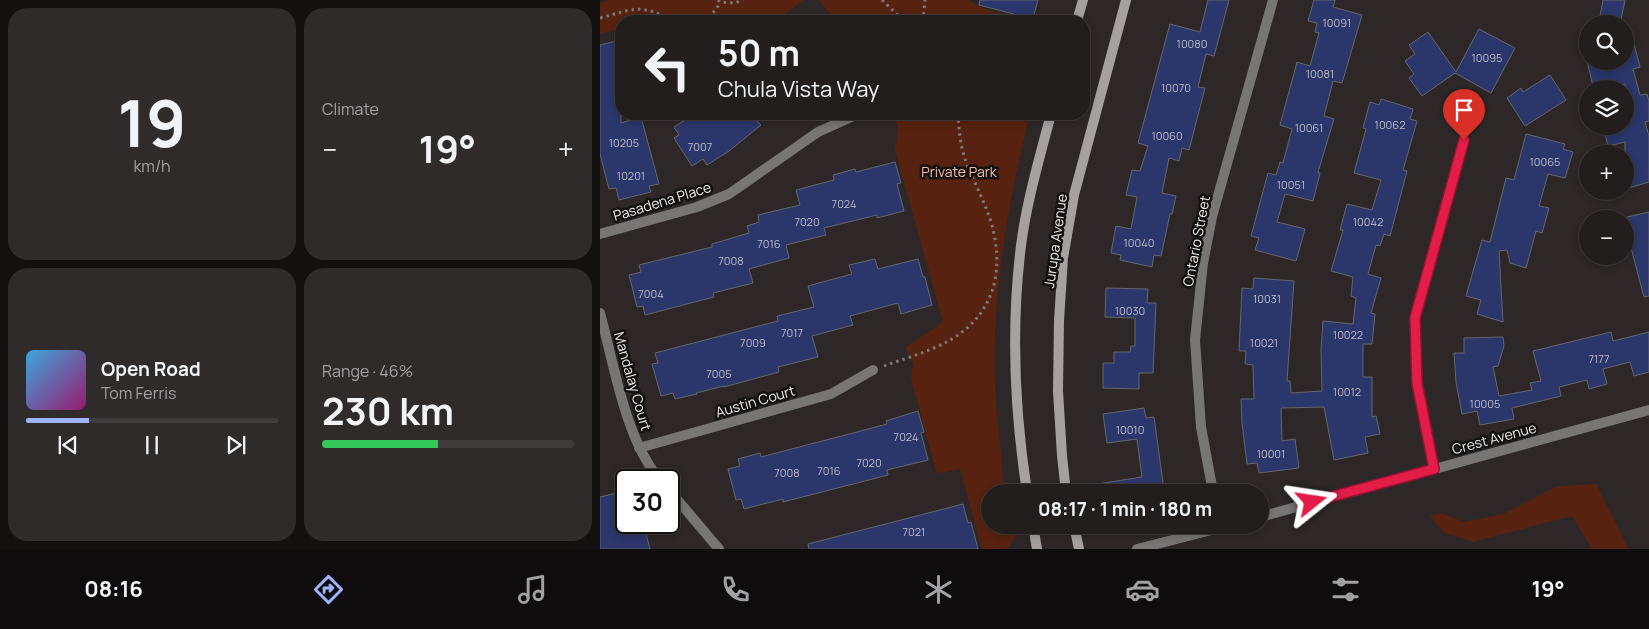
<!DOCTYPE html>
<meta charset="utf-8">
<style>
body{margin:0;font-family:Manrope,sans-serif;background:#2e2b2a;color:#f1f3f6;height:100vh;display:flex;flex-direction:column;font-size:19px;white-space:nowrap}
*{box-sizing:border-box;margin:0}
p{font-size:16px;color:#a2a2a4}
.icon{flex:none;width:28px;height:28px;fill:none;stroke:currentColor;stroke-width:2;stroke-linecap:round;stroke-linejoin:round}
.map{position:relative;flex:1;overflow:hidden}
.details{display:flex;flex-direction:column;gap:8px;padding:8px;background:#131010;width:600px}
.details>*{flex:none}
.top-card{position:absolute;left:15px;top:15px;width:475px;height:105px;border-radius:20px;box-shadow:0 2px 8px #0003,0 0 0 1px #3f3c3b;background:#221e1d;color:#f1f3f6;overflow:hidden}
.fabs{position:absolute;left:979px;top:15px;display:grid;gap:10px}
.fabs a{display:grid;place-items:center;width:55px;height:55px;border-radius:50%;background:#221e1d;box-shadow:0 2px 8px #0003,0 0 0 1px #3f3c3b;font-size:25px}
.speed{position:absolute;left:15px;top:469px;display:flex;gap:10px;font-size:25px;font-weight:700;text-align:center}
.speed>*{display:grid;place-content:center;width:65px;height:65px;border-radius:50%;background:#221e1d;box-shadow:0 2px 8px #0003,0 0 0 1px #3f3c3b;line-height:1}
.speed .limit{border:2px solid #111;border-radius:8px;background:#fff;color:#111}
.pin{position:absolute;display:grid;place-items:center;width:42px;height:42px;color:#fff;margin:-51px -21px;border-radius:50% 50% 50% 0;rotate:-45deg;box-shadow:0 0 5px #0007}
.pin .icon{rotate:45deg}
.me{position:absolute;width:55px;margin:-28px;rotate:75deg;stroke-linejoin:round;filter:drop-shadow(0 0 4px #0008)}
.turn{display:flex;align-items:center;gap:18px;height:105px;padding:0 20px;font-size:22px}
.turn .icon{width:65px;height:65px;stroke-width:2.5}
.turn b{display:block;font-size:35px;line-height:42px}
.big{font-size:38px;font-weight:700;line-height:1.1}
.details .card{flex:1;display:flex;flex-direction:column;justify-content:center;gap:8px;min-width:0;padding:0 18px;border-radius:20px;background:#2e2b2a}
.details .dial{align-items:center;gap:0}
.dial b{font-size:65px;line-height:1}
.song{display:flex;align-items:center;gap:15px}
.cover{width:60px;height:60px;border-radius:8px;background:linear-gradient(135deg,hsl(200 70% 55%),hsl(320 70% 35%))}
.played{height:5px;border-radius:2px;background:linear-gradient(90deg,#9fb3fd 25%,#3f3c3b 25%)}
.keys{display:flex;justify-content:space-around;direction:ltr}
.heat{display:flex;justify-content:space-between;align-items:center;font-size:28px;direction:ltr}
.charge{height:8px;border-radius:4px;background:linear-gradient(90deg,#34c759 46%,#3f3c3b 0)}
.details .tiles{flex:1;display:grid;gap:8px;grid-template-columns:repeat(2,1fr)}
.trip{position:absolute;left:381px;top:484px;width:288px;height:50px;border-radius:25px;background:#221e1d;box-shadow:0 2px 8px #0003,0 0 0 1px #3f3c3b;font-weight:700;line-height:50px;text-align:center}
.tab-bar{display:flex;height:80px;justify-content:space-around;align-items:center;background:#0e0c0c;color:#a2a2a4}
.tab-bar .icon{width:35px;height:35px}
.tab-bar .selected{color:#9fb3fd}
.tab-bar b{font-size:22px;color:#f1f3f6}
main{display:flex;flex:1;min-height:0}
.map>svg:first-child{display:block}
</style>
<main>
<section class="details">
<div class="tiles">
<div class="card dial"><b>19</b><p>km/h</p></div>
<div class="card"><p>Climate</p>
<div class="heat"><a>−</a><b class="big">19°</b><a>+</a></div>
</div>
<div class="card">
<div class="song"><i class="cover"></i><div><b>Open Road</b><p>Tom Ferris</p></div></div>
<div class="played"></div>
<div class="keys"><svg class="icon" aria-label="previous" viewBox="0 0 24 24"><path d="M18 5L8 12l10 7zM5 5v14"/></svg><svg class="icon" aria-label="pause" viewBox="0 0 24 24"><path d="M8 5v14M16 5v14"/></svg><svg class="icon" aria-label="next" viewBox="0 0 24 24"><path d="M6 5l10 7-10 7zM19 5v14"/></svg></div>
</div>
<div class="card"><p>Range · 46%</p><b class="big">230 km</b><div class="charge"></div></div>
</div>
</section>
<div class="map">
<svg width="1049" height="549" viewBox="0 0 1049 549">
<rect width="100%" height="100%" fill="#2d2827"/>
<g fill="#572210">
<polygon points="9,0 203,0 177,21 21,21 21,29 0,34 0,3"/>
<polygon points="219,0 368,0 385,9 427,21 235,21"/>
<path d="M 293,114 L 430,114 C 408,202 392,292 395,384 C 396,415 401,447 403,478 L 406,492 L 390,492 L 390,525 L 413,525 L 415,537 L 407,549 L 382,549 L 360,469 L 337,474 L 311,378 L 313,365 L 306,347 L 343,322 L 295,150 L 298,128 Z"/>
<polygon points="996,484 1029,549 992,549 972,516 873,542 843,532 830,516 841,513 865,522 903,514 958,486"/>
</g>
<g fill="#2b366a" stroke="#65676c">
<polygon points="380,0 438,0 433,19 379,5"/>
<polygon points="608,0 629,0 614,56 606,54 598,87 605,88 589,150 582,148 579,161 569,158 562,193 576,196 572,214 570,214 561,256 554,255 552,267 520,260 521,255 511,253 516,226 531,229 537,197 526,195 532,170 540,171 548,146 538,143 570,24 600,32"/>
<polygon points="714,0 735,0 733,7 762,15 742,83 733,81 724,116 734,119 718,172 720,173 713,201 685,194 677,222 705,229 696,261 655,250 659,238 651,236 668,173 676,175 680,162 683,163 692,129 680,125 697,62 710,66 719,33 715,32 717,23 708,21"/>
<polygon points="1003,0 1025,0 1020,24 999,21"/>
<polygon points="1030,28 1040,67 1033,69 1040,95 1047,94 1049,101 1049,121 1045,122 1049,136 1049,182 1025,189 1025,142 1008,146 1003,126 1025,126 1025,84 1005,89 1002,83 993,86 987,61 1025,61 1025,29"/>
<polygon points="879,29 915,48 891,93 855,73 822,96 809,78 814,74 805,61 815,54 809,45 828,32 856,72"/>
<polygon points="21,40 21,123 41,117 59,184 49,186 51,192 19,200 16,188 9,189 0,154 0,45"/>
<polygon points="950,75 966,100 925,126 907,98 921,88 923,92"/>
<polygon points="781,99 813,109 810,119 817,121 803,170 807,171 790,236 784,234 780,246 776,245 768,274 781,278 771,313 775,314 772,344 763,344 763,377 772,377 772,417 776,416 780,434 765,437 768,453 734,460 724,407 681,408 682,441 695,439 699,468 659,473 657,463 647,464 642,423 641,399 654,399 653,365 645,364 646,351 639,351 642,288 653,289 654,278 694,281 687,381 690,381 691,393 722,391 721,349 723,321 753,324 756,298 751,296 753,277 731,271 743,230 740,230 747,204 772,210 781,180 754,173 766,129 763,128 770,102 779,105"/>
<polygon points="95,114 151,114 161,125 129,151 107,165 103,159 92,166 74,138 79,135 74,127"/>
<polygon points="926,134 965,144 963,149 973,152 965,178 948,174 939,206 949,208 942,233 936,231 926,268 910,263 907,250 899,251 903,322 877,314 881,300 866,296 882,240 890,242 906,178 914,180"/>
<polygon points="295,162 301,183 297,184 304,211 277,218 277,215 224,228 226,235 186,245 189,258 149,269 153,283 113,293 114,297 45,315 43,306 37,307 29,275 41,272 39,265 112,247 112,244 149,233 147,226 159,222 158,215 200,205 196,190 234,180 233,175 255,169 256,172"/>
<polygon points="1049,212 1049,296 1044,297 1025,225 1025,219 1023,218"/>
<polygon points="275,259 278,269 318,259 323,277 325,277 332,305 301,314 298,303 250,316 253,325 212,336 218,357 178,367 179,372 124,387 124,386 96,393 97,394 75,399 73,393 61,396 52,364 58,363 55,353 178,321 177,316 214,307 208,286 252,274 249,265"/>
<polygon points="506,288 548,289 547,303 556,303 553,373 539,373 539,389 503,388 503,363 514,363 514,352 530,352 531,346 535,346 535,318 505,317"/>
<polygon points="1011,332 1013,341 1049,332 1049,372 1034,376 1030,362 1003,369 1007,384 989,389 987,380 959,387 961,396 912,408 914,419 880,425 877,411 862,414 856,382 854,353 864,353 864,338 903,337 904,346 898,366 893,367 899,396 932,390 930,383 941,381 933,351"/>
<polygon points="544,408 546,418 554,417 564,490 550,492 498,492 497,484 542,477 537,439 507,443 503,414"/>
<polygon points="318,411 324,432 321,433 328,460 287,470 288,475 183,502 183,499 144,509 141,499 136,500 128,469 140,466 138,459 160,453 161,457 253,433 287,424 286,421"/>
<polygon points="17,493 24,522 43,522 50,549 0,549 0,497"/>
<polygon points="363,504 368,523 371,522 378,549 209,549 208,544"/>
</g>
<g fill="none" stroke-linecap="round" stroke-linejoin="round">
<g stroke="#7d7978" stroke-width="3" stroke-dasharray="2.5 4" stroke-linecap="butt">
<polyline points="118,0 120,2 135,3 143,0"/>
<polyline points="282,0 304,21"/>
<path d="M 0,18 C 33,9 42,3 73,21"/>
<polyline points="103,21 116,10 120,2"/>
<polyline points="323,21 325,0"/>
<path d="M 284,366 C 300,360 318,355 334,348 C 384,327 405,287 394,234 C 389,208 374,184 365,159 C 360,144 359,129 358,114"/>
</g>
<g stroke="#787675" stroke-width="10">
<polyline points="0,234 97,207 129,194 218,132 258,114"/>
<path d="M 0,313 C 14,364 25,439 60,480"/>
<polyline points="39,448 231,394 273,370"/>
<polyline points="834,469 817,383 815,317 864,140"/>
<polyline points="69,490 119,549"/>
<polyline points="613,492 601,427 595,340 603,263 612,217 673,0"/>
<polyline points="660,517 1049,410"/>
<polyline points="537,549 631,525"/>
</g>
<g stroke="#a5a1a0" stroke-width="10">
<polyline points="477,21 483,0"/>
<path d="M 427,492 C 415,414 411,334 420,254 C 425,207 439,160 451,114"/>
<polyline points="466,492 462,456 458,391 459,321 463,258 474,195 526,0"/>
<polyline points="433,525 437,549"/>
<polyline points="474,525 479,549"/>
</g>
</g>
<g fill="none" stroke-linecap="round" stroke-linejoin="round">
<defs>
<polyline id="route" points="712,502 834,469 817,383 815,318 864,140"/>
</defs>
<use href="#route" stroke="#92132f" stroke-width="12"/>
<use href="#route" stroke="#e11d48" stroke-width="9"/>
</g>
<g text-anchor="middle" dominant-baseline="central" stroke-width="5" stroke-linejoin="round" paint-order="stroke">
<g font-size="11" fill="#bebecb">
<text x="737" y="22">10091</text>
<text x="592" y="43">10080</text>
<text x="887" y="57">10095</text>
<text x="720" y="73">10081</text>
<text x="576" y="87">10070</text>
<text x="790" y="124">10062</text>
<text x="709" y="127">10061</text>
<text x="567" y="135">10060</text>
<text x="24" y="142">10205</text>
<text x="100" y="146">7007</text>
<text x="945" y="161">10065</text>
<text x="31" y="175">10201</text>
<text x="691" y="184">10051</text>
<text x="244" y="203">7024</text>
<text x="207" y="221">7020</text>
<text x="768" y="221">10042</text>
<text x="539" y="242">10040</text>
<text x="169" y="243">7016</text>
<text x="131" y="260">7008</text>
<text x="51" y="293">7004</text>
<text x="667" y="298">10031</text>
<text x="530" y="310">10030</text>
<text x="192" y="332">7017</text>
<text x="748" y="334">10022</text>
<text x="153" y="342">7009</text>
<text x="664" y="342">10021</text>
<text x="999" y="358">7177</text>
<text x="119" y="373">7005</text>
<text x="747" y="391">10012</text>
<text x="885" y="403">10005</text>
<text x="530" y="429">10010</text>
<text x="306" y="436">7024</text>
<text x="671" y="453">10001</text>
<text x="269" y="462">7020</text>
<text x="229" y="470">7016</text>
<text x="187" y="472">7008</text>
<text x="314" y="531">7021</text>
</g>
<g font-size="14" fill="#f6bba9" stroke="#141211">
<text x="359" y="171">Private Park</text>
</g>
<g font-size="14" fill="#efeceb" stroke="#141211">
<text transform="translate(62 201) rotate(-17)">Pasadena Place</text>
<text transform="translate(455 241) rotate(-82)">Jurupa Avenue</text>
<text transform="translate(596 241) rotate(-79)">Ontario Street</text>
<text transform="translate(33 381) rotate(74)">Mandalay Court</text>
<text transform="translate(155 401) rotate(-16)">Austin Court</text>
<text transform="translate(894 438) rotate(-15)">Crest Avenue</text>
</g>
</g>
</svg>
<div class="fabs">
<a><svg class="icon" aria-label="search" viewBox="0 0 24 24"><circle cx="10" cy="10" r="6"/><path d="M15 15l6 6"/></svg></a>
<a><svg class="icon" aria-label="layers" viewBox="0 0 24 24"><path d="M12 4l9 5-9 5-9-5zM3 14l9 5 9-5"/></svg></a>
<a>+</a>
<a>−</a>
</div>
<div class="speed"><div class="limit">30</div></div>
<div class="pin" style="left:864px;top:140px;background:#d93025"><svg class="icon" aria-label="arrive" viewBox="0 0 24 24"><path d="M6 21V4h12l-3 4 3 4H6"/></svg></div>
<svg class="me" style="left:712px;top:502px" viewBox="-20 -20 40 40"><path d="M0-17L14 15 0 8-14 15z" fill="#e11d48" stroke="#fff" stroke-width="4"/></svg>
<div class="trip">08:17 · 1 min · 180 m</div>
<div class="top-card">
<div class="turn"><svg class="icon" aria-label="left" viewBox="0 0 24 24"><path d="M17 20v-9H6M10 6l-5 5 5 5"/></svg><div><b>50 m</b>Chula Vista Way</div></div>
</div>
</div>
</main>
<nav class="tab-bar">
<b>08:16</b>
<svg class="icon selected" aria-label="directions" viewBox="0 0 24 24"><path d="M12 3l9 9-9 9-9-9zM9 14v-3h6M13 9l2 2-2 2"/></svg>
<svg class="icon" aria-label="music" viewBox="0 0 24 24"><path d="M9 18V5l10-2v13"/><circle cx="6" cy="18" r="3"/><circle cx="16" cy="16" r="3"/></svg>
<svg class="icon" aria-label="phone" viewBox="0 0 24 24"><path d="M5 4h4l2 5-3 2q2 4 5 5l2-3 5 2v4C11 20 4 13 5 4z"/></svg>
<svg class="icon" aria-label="climate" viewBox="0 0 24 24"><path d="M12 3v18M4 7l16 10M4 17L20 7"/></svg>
<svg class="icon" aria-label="car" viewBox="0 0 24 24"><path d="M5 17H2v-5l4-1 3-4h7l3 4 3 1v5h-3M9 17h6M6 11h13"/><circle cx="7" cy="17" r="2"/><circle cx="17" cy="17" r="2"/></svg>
<svg class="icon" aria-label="filters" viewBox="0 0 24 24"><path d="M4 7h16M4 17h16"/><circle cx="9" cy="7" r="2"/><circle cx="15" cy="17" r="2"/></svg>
<b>19°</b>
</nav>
